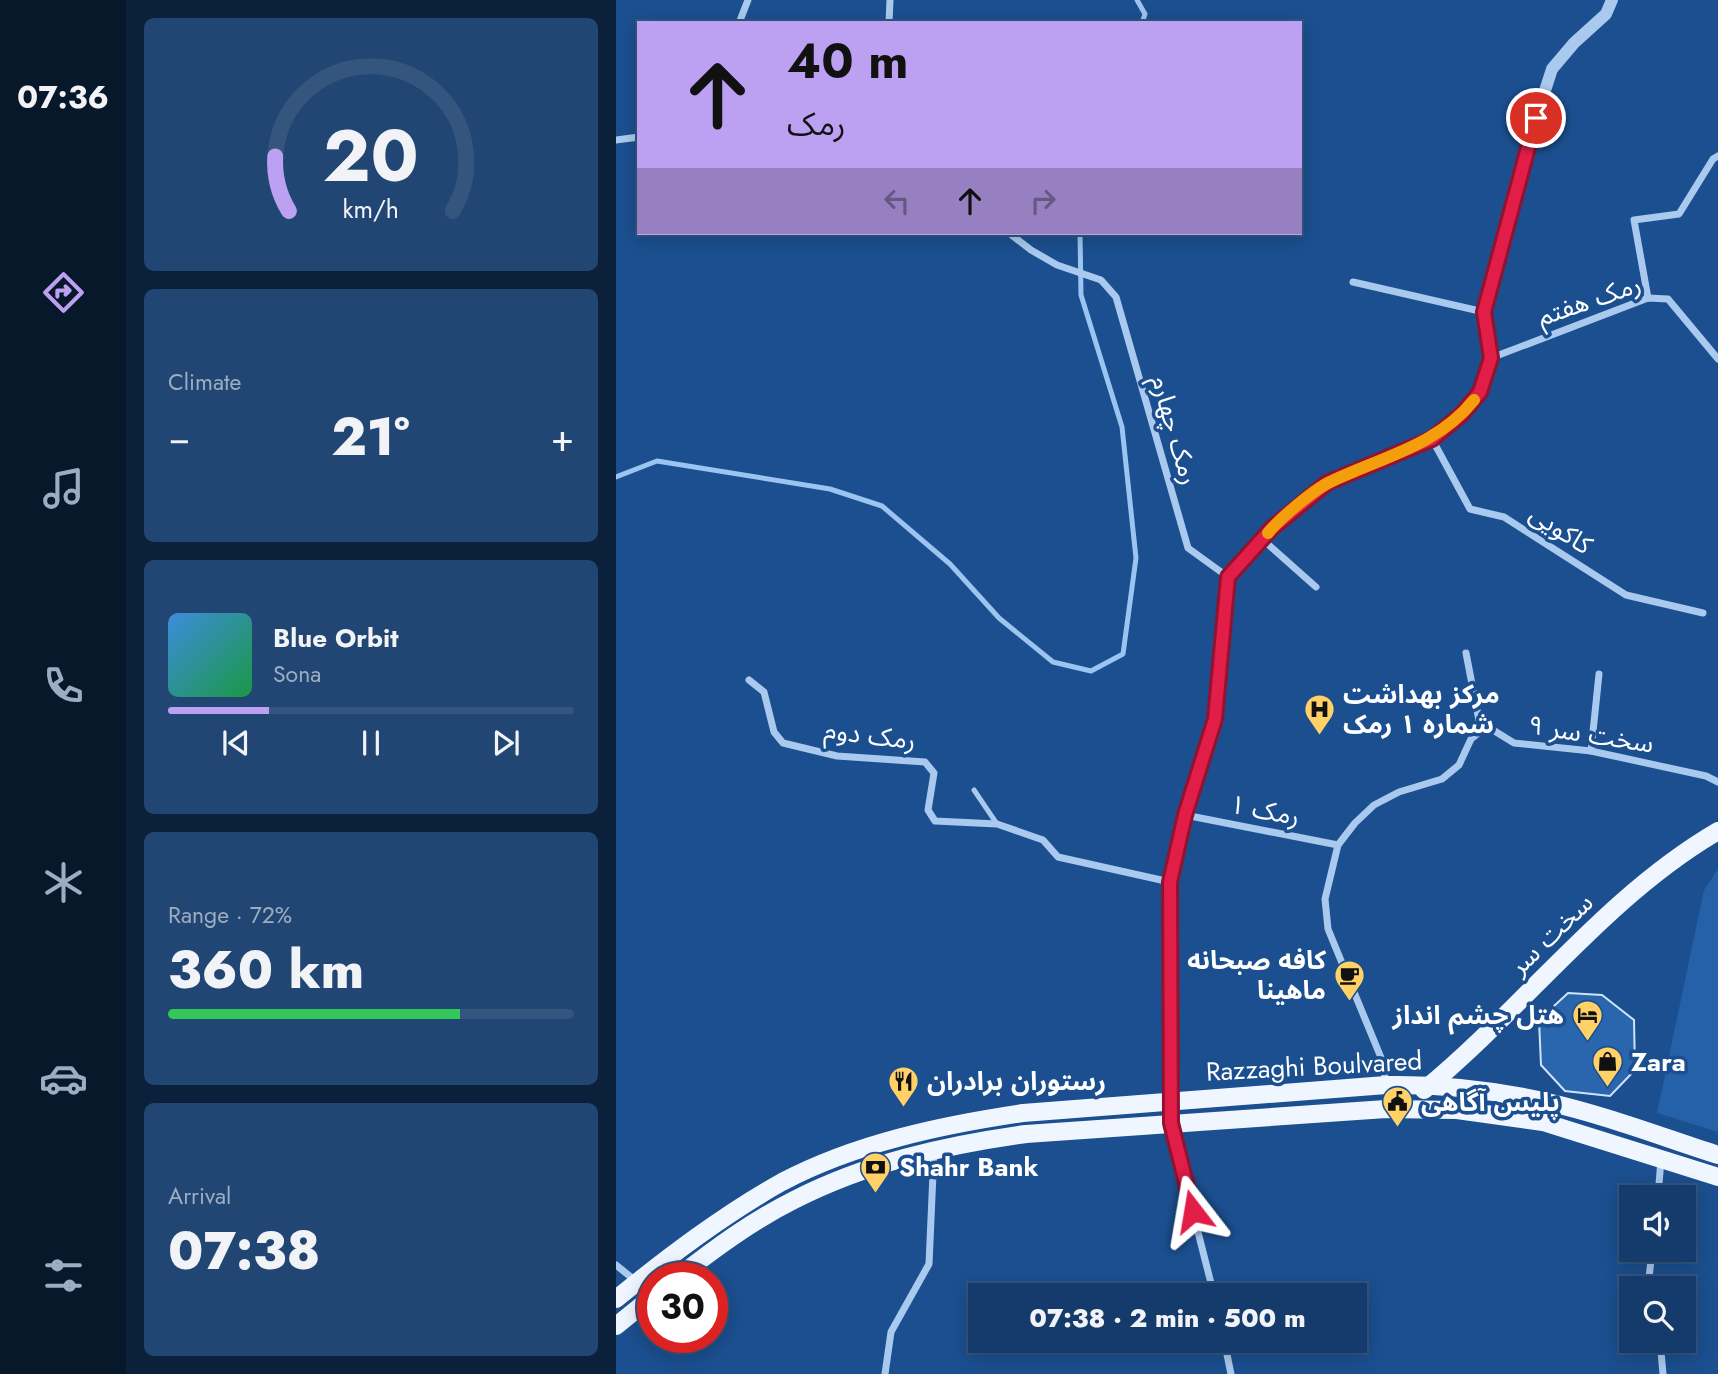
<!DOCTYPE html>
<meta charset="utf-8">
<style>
body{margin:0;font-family:Jost,"Noto Sans Arabic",sans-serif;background:#214673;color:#f1f3f6;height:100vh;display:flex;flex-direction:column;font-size:26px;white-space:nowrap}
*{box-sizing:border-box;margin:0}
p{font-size:23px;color:#9dadc1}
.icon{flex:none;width:38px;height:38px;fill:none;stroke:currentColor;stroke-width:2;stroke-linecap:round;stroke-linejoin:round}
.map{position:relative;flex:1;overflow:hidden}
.panel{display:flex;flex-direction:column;gap:18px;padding:18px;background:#0b203b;width:490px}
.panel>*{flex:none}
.guide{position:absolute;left:21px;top:21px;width:665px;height:214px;border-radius:0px;box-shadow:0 4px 18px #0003,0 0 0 2px #33557e;background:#bca0f2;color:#111;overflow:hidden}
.tools{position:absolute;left:1003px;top:1185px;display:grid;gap:14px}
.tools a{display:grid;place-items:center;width:77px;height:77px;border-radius:0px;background:#143b6b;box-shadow:0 4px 18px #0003,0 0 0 2px #33557e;font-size:35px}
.speed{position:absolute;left:21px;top:1262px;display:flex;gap:14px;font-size:35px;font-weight:700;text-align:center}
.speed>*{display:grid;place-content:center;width:91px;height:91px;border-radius:50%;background:#143b6b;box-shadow:0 4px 18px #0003,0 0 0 2px #33557e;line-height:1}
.speed .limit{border:10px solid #d22;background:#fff;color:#111}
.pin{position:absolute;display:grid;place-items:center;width:60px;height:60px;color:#fff;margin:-30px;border:4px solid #fff;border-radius:50%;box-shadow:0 2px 7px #0007}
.me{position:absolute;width:77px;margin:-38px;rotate:346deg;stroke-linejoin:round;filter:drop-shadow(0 0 5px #0008)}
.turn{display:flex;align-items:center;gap:24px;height:147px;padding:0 35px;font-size:32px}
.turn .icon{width:91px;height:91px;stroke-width:2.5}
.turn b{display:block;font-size:49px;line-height:60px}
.lanes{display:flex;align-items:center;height:66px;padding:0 35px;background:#0003;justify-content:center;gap:35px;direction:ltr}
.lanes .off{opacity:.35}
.big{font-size:52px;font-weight:800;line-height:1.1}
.panel .tile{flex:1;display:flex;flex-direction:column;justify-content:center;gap:10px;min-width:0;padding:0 24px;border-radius:10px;background:#214673}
.panel .dial{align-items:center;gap:0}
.dial svg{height:182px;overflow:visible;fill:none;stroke:#33557e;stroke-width:7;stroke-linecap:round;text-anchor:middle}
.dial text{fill:#f1f3f6;stroke:none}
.song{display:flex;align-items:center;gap:21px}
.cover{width:84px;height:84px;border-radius:10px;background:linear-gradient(135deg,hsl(210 70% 55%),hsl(140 70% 35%))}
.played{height:7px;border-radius:4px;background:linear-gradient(90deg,#bca0f2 25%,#33557e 25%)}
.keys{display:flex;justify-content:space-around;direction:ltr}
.heat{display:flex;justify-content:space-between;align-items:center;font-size:38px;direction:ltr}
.charge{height:10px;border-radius:5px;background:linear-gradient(90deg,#34c759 72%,#33557e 0)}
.trip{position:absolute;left:352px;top:1283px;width:399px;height:70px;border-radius:0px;background:#143b6b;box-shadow:0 4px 18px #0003,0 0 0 2px #33557e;font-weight:800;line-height:70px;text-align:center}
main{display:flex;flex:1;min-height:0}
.tabs{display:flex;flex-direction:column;width:126px;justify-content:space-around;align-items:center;background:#08182b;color:#9dadc1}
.tabs .icon{width:49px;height:49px}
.tabs .current{color:#bca0f2}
.tabs b{font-size:32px;color:#f1f3f6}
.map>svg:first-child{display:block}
</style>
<main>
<nav class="tabs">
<b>07:36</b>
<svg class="icon current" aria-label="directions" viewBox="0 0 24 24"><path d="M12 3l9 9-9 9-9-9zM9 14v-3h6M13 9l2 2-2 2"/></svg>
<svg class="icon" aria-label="music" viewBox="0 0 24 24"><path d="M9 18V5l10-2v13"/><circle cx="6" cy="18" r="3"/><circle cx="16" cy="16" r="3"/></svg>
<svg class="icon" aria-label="phone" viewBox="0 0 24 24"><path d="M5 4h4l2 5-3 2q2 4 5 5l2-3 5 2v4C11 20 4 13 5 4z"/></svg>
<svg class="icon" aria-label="climate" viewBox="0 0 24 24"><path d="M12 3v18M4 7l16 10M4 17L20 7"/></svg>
<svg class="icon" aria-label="car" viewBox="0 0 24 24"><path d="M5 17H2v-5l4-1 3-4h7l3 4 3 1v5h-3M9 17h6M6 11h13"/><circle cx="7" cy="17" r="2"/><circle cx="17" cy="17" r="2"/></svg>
<svg class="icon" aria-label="filters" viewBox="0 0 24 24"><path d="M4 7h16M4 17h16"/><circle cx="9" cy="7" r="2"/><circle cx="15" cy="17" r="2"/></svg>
</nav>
<section class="panel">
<div class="tile dial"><svg viewBox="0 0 100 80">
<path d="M14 69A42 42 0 1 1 86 69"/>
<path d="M14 69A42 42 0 0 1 8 45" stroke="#bca0f2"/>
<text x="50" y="56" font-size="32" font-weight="700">20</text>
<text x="50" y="72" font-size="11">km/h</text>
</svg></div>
<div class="tile"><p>Climate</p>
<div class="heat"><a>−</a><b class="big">21°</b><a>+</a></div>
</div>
<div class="tile">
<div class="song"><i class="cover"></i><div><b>Blue Orbit</b><p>Sona</p></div></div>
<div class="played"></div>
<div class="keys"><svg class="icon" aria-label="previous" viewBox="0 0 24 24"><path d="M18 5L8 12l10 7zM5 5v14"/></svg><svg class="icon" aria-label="pause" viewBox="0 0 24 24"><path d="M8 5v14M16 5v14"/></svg><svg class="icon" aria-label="next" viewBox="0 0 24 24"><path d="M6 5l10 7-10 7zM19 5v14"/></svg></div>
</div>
<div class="tile"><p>Range · 72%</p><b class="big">360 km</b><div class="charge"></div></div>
<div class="tile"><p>Arrival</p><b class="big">07:38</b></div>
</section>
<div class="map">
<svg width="1102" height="1374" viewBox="0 0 1102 1374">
<rect width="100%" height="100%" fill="#1b4f8f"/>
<polygon fill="#2461a8" points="1102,869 1102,1132 1041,1113 1088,890"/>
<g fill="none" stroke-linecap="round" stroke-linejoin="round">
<g stroke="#9cc4f0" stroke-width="5">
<polyline points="521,0 529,14 526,23"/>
<polyline points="0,477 41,461 214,489 266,506 334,564 383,618 437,662 475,671 507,654 520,558 506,427 465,295 464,233"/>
</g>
</g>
<polygon fill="#2a66ad" stroke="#cfe3fa" stroke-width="2" points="952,993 986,995 1018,1020 1019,1070 994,1096 949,1091 925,1065 923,1020"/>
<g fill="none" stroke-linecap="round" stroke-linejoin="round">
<polyline stroke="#a9c9ee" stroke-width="5" points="358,790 381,824"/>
<g stroke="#a9c9ee" stroke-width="7">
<polyline points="123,23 132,0"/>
<polyline points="273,23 274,0"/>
<polyline points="0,140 23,137"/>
<polyline points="393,233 415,250 441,265 485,280 500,297 572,548 612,577"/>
<polyline points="737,282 868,312"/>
<polyline points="1032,298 1018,220 1063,214 1097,159 1102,156"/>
<polyline points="875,358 1032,298 1052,299 1102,359"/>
<polyline points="816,439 854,509 888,517 1010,595 1087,613"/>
<polyline points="646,539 700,587"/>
<polyline points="850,653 865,731"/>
<polyline points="133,680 148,692 158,732 167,743 221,756 309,762 318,773 312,810 319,821 381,824 427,840 442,857 554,882"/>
<polyline points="975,751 983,674"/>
<polyline points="569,815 722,845"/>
<polyline points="770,1083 766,1060 712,929 709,899 722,845 739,823 758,805 783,792 826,779 843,765 855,739 865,731 877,730 898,743 975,751 1090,776 1102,782"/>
<polyline points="555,1126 598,1295"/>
<polyline points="1042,1197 1045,1159"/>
<polyline points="0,1265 21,1282"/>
<polyline points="1032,1288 1036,1250"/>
<polyline points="608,1340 615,1374"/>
<polyline points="1044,1340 1047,1374"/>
<polyline points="269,1374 275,1332 313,1264 318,1151"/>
</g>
<polyline stroke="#a9c9ee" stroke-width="12" points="553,1101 554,882 569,815 599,719 612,577 656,528 711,483 816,439 846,414 864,392 875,358 868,312 912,143 936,69 958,43 990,14 996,0"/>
<g stroke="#f0f6ff" stroke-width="18">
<path d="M 808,1090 C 909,1007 989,897 1102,831"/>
<path d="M 61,1278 C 98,1249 136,1221 178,1200 C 250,1163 330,1145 410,1134 L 770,1109 L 841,1110 L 927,1122 L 1102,1177"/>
<path d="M 0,1299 C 52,1257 107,1215 166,1182 C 240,1143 326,1125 407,1113 L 770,1085 C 824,1084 879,1090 931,1102 C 989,1115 1046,1137 1102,1155"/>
<polyline points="0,1326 37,1296"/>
</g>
</g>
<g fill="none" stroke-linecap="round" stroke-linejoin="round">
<defs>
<polyline id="route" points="577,1211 555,1123 554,882 569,815 599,719 612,577 656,528 711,483 816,439 846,414 864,392 875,358 868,312 920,118"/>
</defs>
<use href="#route" stroke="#92132f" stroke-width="18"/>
<use href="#route" stroke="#e11d48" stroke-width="12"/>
<path stroke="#f59e0b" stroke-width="12" d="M 652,533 C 663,519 699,489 714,482 C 766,457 821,446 858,400"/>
</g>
<defs>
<symbol id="hospital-pin" viewBox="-11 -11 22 30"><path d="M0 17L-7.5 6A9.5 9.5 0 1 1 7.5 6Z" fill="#ffd166" stroke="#1b4f8f"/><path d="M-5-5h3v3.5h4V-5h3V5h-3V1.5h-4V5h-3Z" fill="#111"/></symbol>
<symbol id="cafe-pin" viewBox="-11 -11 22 30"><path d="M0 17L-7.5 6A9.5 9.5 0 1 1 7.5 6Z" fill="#ffd166" stroke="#1b4f8f"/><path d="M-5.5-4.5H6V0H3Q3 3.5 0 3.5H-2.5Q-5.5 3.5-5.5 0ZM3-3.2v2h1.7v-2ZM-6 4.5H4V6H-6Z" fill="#111"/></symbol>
<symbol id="hotel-pin" viewBox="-11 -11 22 30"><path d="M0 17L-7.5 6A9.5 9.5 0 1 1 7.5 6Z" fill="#ffd166" stroke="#1b4f8f"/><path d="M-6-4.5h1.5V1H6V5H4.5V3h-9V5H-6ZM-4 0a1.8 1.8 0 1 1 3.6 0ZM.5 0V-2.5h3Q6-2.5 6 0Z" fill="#111"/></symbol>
<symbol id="shop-pin" viewBox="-11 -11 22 30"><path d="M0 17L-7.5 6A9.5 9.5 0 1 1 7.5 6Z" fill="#ffd166" stroke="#1b4f8f"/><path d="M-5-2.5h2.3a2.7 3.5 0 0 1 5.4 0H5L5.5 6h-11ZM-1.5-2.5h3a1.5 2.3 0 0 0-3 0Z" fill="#111"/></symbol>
<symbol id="restaurant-pin" viewBox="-11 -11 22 30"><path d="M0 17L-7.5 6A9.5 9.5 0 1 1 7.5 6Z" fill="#ffd166" stroke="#1b4f8f"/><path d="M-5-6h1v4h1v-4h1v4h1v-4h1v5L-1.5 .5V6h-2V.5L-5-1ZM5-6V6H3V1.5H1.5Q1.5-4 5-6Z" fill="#111"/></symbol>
<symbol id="civic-pin" viewBox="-11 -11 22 30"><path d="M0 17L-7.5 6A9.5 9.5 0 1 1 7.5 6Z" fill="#ffd166" stroke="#1b4f8f"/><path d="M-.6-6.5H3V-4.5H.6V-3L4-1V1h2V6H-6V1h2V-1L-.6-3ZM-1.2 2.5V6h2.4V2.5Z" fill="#111"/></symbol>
<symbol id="bank-pin" viewBox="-11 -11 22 30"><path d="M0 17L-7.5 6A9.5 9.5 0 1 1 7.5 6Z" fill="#ffd166" stroke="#1b4f8f"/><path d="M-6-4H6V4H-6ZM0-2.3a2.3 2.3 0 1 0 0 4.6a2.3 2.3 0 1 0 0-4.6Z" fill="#111"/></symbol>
</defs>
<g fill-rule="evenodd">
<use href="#hospital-pin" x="686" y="692" width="35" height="47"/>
<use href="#cafe-pin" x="716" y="958" width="35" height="47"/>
<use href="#hotel-pin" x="954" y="998" width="35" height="47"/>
<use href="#shop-pin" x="974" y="1044" width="35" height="47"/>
<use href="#restaurant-pin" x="270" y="1064" width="35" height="47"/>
<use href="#civic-pin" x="764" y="1084" width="35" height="47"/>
<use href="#bank-pin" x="242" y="1150" width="35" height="47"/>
</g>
<g text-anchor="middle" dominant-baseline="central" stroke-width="7" stroke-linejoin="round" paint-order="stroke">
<g font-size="26" fill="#fff" stroke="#1b4f8f">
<text transform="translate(973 300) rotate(-19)">رمک هفتم</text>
<text transform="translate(559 430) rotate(74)">رمک چهارم</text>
<text transform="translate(945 529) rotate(33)">کاکویی</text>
<text transform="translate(975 734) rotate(9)">سخت سر ۹</text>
<text transform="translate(254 735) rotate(7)">رمک دوم</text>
<text transform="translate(649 810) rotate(11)">رمک ۱</text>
<text transform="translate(935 934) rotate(-44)">سخت سر</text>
<text transform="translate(698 1066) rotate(-3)">Razzaghi Boulvared</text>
</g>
<g font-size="26" font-weight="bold" fill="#fff" stroke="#1b4f8f" text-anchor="start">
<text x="727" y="694">مرکز بهداشت<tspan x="727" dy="30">شماره ۱ رمک</tspan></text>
<text x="710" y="960" text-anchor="end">کافه صبحانه<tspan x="710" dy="30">ماهینا</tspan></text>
<text x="948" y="1015" text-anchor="end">هتل چشم انداز</text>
<text x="1015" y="1062">Zara</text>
<text x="311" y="1081">رستوران برادران</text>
<text x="805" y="1102">پلیس آگاهی</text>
<text x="283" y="1167">Shahr Bank</text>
</g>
</g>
</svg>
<div class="tools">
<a><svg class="icon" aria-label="sound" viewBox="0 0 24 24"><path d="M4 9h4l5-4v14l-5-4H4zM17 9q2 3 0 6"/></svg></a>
<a><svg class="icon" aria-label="search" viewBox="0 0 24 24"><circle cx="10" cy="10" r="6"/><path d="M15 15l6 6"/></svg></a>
</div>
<div class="speed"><div class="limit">30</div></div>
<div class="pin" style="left:920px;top:118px;background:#d93025"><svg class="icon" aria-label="arrive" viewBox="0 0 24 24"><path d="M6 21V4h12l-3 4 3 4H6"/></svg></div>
<svg class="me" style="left:577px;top:1211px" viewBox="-20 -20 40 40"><path d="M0-17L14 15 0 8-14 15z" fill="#e11d48" stroke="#fff" stroke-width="4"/></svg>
<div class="trip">07:38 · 2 min · 500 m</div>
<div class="guide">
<div class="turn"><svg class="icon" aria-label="ahead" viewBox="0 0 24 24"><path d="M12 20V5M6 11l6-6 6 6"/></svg><div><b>40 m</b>رمک</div></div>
<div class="lanes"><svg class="icon off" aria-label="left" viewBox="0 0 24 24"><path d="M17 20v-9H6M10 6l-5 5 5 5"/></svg><svg class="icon" aria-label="ahead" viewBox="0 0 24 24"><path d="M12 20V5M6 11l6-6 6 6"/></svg><svg class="icon off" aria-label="right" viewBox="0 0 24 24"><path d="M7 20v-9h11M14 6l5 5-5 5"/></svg></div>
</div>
</div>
</main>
